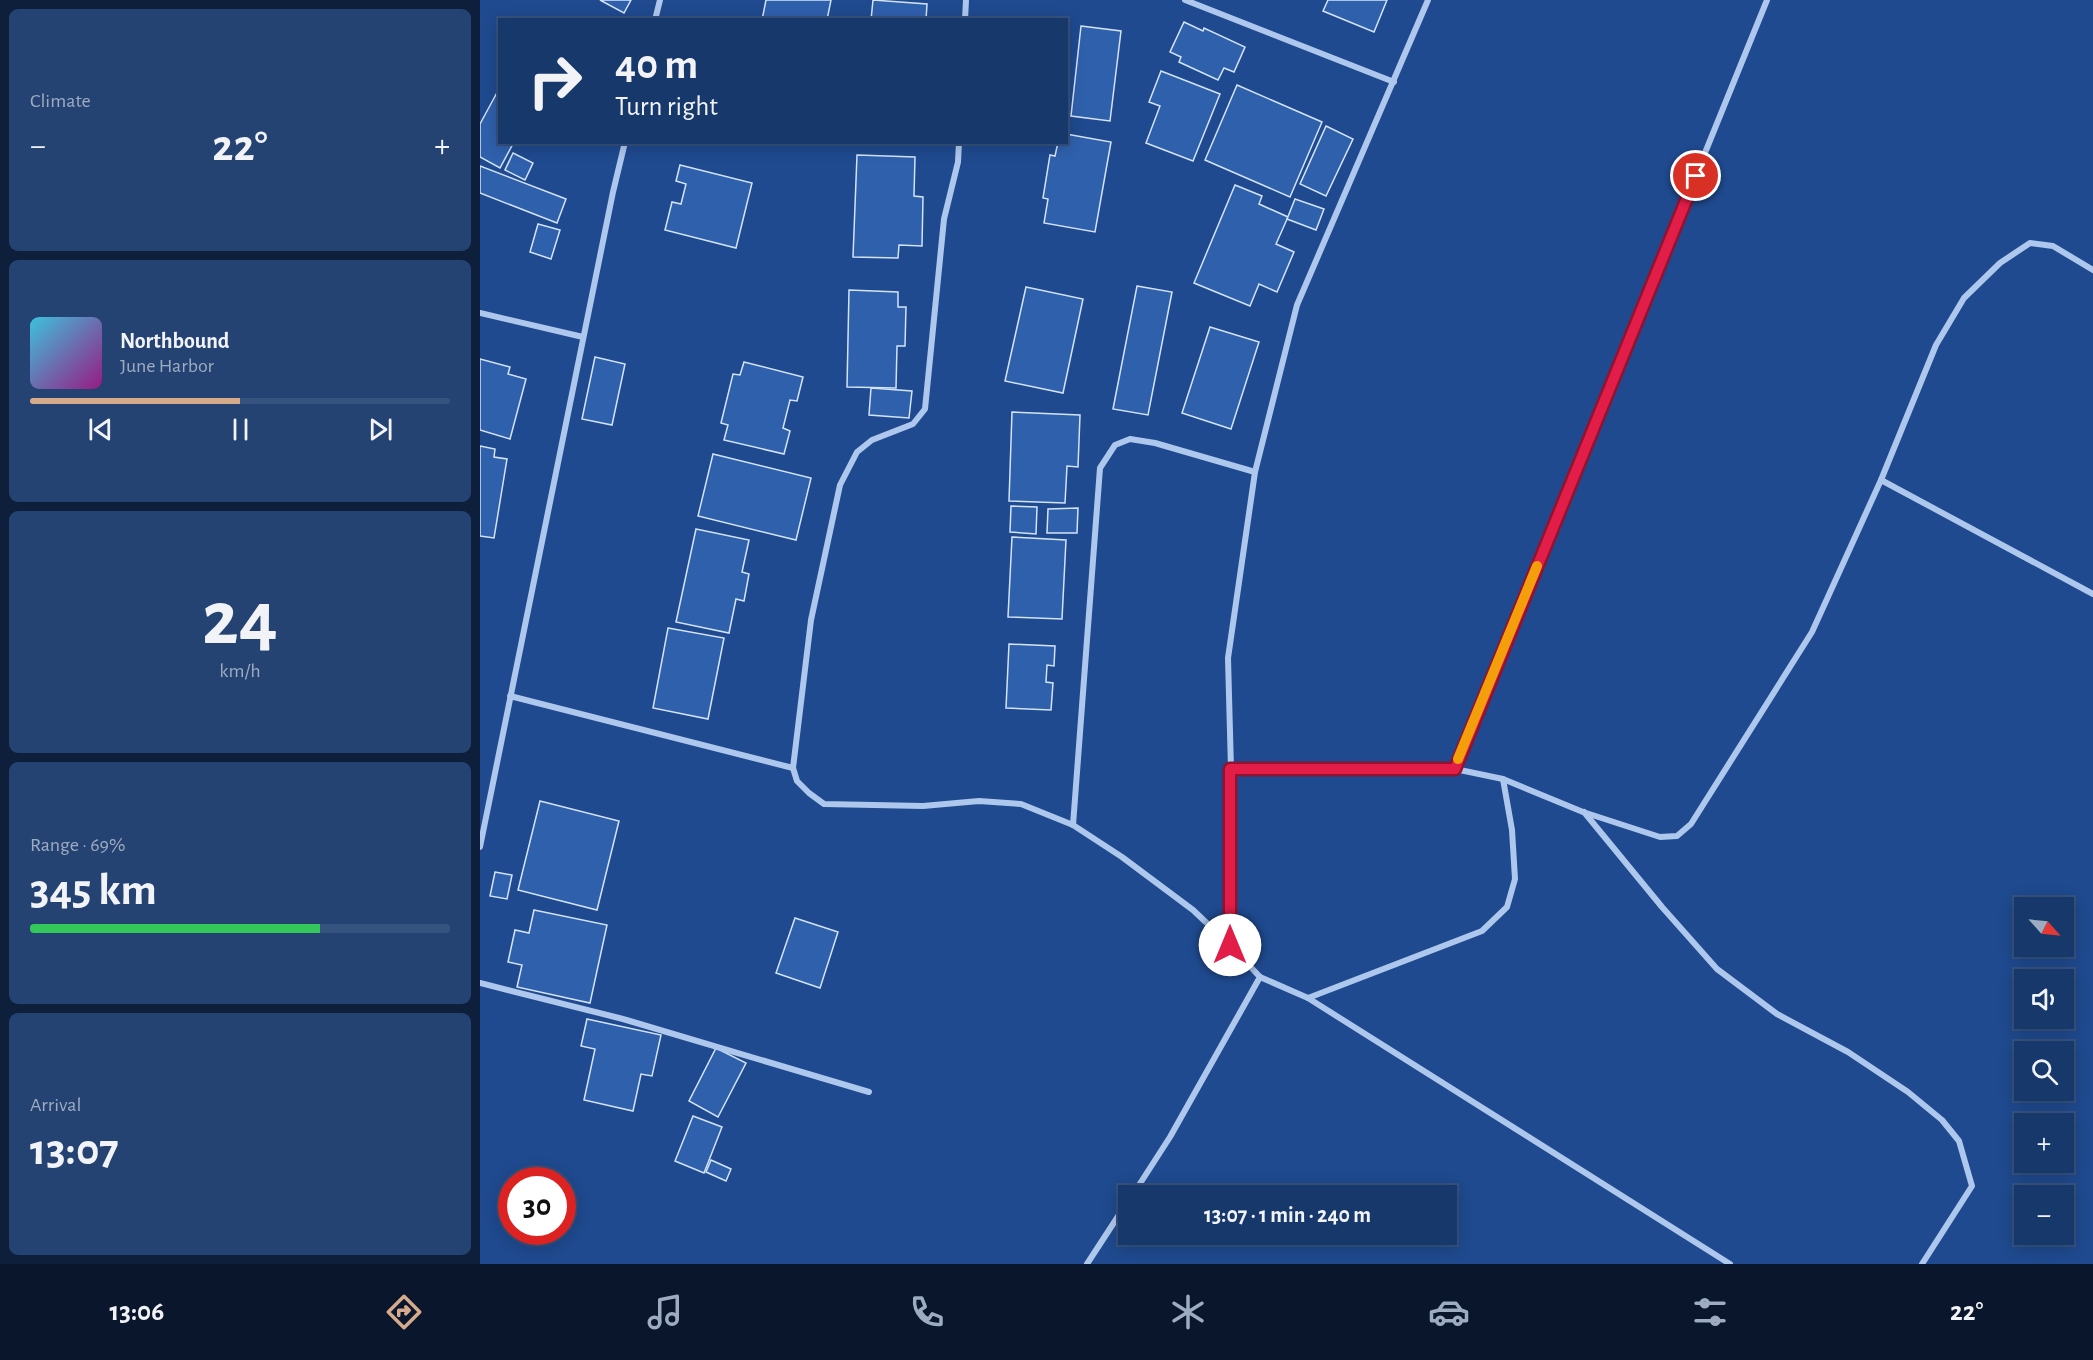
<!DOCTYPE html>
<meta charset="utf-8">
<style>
body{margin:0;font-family:"Alegreya Sans",sans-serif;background:#244373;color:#f1f3f6;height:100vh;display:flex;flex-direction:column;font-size:22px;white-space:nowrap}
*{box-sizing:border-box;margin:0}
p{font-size:20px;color:#9eacc1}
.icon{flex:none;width:33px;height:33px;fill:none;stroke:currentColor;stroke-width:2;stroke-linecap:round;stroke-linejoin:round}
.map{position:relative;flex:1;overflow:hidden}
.details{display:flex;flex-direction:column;gap:9px;padding:9px;background:#0d1f3b;width:480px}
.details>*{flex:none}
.top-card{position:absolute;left:18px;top:18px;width:570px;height:126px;border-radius:0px;box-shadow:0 3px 15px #0003,0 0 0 2px #36527e;background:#17386b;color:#f1f3f6;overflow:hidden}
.needle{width:39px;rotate:117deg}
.controls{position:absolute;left:1534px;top:897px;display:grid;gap:12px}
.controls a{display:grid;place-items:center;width:60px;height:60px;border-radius:0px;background:#17386b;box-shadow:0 3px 15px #0003,0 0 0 2px #36527e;font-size:30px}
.speed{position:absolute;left:18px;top:1167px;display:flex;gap:12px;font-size:30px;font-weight:700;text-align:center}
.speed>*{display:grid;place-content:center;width:78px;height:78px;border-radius:50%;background:#17386b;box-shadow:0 3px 15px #0003,0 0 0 2px #36527e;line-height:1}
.speed .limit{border:9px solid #d22;background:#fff;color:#111}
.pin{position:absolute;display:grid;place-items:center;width:51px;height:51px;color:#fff;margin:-26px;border:3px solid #fff;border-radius:50%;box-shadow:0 2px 6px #0007}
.me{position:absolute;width:66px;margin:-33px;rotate:0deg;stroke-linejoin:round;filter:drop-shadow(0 0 4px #0008)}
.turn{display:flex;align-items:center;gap:21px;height:126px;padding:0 18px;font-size:27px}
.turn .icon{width:78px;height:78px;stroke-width:2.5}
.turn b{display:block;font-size:42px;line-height:51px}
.big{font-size:45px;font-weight:700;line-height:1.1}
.details .tile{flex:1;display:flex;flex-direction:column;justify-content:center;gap:9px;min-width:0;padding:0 21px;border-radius:9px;background:#244373}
.details .dial{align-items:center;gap:0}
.dial b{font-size:78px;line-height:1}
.song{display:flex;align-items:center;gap:18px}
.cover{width:72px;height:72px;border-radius:9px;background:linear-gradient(135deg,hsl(190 70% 55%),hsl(310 70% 35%))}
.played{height:6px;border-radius:3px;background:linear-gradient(90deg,#d6ab8b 50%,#36527e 50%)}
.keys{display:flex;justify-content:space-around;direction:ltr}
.heat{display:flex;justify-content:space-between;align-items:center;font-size:33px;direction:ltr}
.charge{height:9px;border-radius:4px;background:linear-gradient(90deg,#34c759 69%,#36527e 0)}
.trip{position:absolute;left:638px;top:1185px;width:339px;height:60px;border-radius:0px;background:#17386b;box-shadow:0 3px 15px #0003,0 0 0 2px #36527e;font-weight:700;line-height:60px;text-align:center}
.menu{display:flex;height:96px;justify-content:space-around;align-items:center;background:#09162b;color:#9eacc1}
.menu .icon{width:42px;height:42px}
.menu .current{color:#d6ab8b}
.menu b{font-size:27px;color:#f1f3f6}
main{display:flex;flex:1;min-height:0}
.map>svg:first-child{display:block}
</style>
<main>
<section class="details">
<div class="tile"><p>Climate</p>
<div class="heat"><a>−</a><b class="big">22°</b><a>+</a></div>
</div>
<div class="tile">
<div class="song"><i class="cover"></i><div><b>Northbound</b><p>June Harbor</p></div></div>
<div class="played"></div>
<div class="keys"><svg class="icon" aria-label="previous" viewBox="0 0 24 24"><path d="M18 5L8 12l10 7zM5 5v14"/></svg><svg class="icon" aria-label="pause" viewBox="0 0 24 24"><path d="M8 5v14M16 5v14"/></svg><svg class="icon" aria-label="next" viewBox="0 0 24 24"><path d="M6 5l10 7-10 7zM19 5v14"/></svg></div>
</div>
<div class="tile dial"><b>24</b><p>km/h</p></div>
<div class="tile"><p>Range · 69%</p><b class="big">345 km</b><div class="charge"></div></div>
<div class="tile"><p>Arrival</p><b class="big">13:07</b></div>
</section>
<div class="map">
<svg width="1613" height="1264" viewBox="0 0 1613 1264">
<rect width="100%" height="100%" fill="#1f4a8f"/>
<g fill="#2f60ac" stroke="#d3e3f9" stroke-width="1.5">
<polygon points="120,0 151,0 144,13"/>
<polygon points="286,0 351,0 347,20 282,20"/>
<polygon points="393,0 447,4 446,20 391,20"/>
<polygon points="848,0 907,0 894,32 843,11"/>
<polygon points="704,22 723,31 724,28 765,47 754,72 744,68 738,80 699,62 701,57 690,52"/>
<polygon points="601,26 641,31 630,121 591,116"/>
<polygon points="681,71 740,94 713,161 666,143 680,106 669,102"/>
<polygon points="757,85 842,122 810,197 725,160"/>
<polygon points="20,87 20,142 34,142 20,168 0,157 0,124"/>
<polygon points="846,126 873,139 846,196 820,184"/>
<polygon points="586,134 631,142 615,232 564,223 568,199 563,198 570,155 575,156 578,142 586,142"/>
<polygon points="33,153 53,163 45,180 25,170"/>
<polygon points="377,155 435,157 434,196 443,197 442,246 419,245 418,258 373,257"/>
<polygon points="200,165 272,183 256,248 185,230 192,202 201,204 206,184 196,181"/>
<polygon points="0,166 86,199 77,223 0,193"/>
<polygon points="755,185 782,196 779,204 808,217 796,244 814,252 797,292 779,284 770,306 714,283"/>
<polygon points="815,199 844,209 836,230 807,219"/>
<polygon points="58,224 80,230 71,259 50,252"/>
<polygon points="657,286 692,292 668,415 633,409"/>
<polygon points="546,287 603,299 583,393 525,381"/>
<polygon points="369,290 418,292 418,307 426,307 425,346 417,346 416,388 367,387"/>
<polygon points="730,327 779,342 751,429 702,413"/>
<polygon points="115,357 145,364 132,425 102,419"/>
<polygon points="0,359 30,367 28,374 46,379 30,439 0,430"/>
<polygon points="264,362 323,377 317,401 310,400 303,428 310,431 304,454 244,440 248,425 241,423 253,374 260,375"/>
<polygon points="391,388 432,391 429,418 389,415"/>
<polygon points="532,412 600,415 598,467 587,466 585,503 529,501"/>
<polygon points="0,446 15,449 14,457 27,459 14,538 0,536"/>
<polygon points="233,454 331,478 316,540 218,516"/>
<polygon points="531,506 557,507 556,534 530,532"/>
<polygon points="598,508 597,533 567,533 568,509"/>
<polygon points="216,529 269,540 262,572 269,574 264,601 256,599 249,633 196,622"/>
<polygon points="532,537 586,540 582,619 528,617"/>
<polygon points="188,628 244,638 228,719 173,708"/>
<polygon points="529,644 575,646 574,666 567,665 566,682 573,683 571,710 526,708"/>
<polygon points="60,801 139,821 117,910 38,890"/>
<polygon points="15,872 32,875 27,899 10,896"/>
<polygon points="54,910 127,925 110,1003 37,987 42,965 28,962 35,930 49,933"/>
<polygon points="315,918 358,932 340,988 296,973"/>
<polygon points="107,1019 181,1035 172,1076 161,1074 153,1111 104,1100 115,1049 101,1046"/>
<polygon points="236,1048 266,1063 238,1117 209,1101"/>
<polygon points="213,1116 242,1127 224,1173 195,1161"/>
<polygon points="231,1160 251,1169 246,1181 226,1172"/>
</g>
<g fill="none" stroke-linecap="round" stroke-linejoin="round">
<g stroke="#aec7ed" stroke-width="6">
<polyline points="705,0 914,82"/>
<polyline points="948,0 817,305 775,472 748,658 751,769 750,945 780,977 828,998 1250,1264"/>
<polyline points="175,20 180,0"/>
<polyline points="485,20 486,0"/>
<polyline points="479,142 478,162 464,219 445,409 433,424 392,440 377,452 360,485 331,620 313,768 317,781 329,793 344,804 443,806 499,801 541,804 593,825 642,857 713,910 750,945"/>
<polyline points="0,313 103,337"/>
<polyline points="1401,480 1613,594"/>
<polyline points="30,696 313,768"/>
<polyline points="751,769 975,769 1023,779 1103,812 1180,837 1197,836 1211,824 1332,632 1401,480 1456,345 1484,298 1520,263 1550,243 1573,246 1613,270"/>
<polyline points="975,769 1287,0"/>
<polyline points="1104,812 1182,907 1237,969 1297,1014 1368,1052 1428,1092 1462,1120 1479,1141 1492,1186 1442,1264"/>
<polyline points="593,825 620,468 635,445 650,439 675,443 775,472"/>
<polyline points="0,847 133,192 145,142"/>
<polyline points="0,983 143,1019 389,1092"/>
<polyline points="828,998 1002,931 1027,907 1035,879 1032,830 1023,779"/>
<polyline points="652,1196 690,1137 780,977"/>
<polyline points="607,1264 648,1201"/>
</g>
</g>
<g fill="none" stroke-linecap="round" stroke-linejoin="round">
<defs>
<polyline id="route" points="750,945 750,769 975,769 1216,176"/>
</defs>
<use href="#route" stroke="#92132f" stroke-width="15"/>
<use href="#route" stroke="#e11d48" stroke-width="10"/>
<polyline stroke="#f59e0b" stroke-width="10" points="978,759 1057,566"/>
</g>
</svg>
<div class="controls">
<a><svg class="needle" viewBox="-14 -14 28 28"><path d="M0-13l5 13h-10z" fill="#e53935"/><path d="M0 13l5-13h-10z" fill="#9eacc1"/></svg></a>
<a><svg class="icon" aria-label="sound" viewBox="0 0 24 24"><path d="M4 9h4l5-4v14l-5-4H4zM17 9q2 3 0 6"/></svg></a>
<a><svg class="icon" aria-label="search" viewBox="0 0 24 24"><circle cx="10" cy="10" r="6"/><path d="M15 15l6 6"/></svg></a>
<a>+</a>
<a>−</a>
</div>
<div class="speed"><div class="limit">30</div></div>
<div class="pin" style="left:1216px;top:176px;background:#d93025"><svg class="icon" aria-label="arrive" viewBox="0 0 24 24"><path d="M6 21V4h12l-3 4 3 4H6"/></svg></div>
<svg class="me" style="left:750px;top:945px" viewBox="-20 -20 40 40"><circle r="19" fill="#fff"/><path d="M0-13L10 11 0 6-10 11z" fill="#e11d48"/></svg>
<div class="trip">13:07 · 1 min · 240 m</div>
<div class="top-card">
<div class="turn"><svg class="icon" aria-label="right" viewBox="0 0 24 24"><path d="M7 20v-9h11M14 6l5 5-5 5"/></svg><div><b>40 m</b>Turn right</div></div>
</div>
</div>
</main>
<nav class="menu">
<b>13:06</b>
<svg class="icon current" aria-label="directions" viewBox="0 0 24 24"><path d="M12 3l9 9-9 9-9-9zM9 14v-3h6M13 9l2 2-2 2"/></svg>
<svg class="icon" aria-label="music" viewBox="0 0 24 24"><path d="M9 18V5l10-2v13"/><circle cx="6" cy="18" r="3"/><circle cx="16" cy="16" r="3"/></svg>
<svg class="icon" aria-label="phone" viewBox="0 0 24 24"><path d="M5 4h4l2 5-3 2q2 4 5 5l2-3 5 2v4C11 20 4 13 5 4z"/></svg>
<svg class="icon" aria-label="climate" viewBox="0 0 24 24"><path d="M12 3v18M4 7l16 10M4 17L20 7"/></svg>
<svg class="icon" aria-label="car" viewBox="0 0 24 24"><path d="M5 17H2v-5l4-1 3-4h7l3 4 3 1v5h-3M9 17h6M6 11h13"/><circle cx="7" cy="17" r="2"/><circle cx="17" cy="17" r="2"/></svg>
<svg class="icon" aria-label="filters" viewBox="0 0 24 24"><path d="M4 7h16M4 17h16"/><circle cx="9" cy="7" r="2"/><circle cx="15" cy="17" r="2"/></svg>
<b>22°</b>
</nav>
